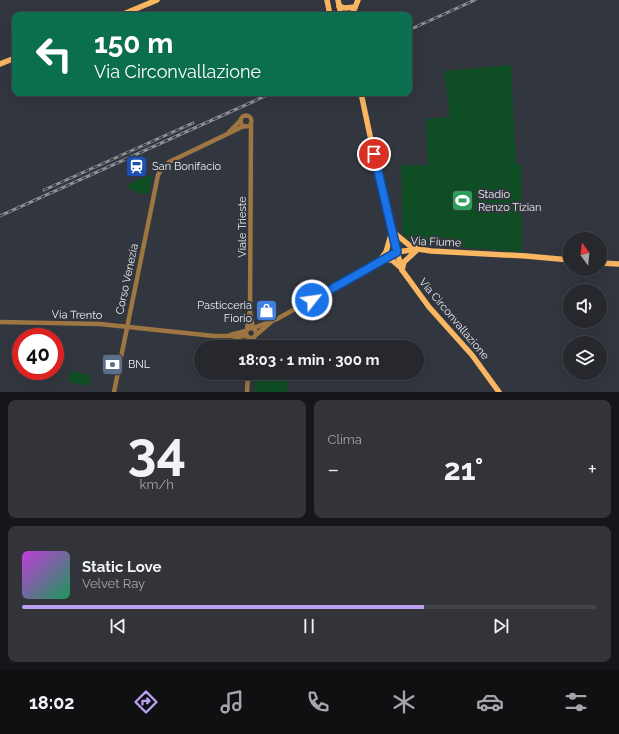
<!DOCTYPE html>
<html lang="it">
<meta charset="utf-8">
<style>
body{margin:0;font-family:Raleway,sans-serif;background:#32343a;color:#f1f3f6;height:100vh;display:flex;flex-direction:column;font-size:15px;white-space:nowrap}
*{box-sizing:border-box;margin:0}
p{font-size:13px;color:#a4a6aa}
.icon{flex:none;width:22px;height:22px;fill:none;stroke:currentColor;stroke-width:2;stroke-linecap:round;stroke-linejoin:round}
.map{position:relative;height:392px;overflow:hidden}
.sheet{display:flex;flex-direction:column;gap:8px;padding:8px;background:#151619;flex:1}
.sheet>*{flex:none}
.banner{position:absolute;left:12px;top:12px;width:400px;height:84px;border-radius:8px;box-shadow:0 4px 16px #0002,0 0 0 1px #42444a;background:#0b6e4f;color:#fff;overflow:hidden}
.needle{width:26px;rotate:345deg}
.fabs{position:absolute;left:563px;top:232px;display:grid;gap:8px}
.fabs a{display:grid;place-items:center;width:44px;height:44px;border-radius:50%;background:#26282e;box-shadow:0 4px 16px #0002,0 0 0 1px #42444a;font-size:20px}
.speed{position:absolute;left:12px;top:328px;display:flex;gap:8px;font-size:20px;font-weight:700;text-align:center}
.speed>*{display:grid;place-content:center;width:52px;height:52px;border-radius:50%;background:#26282e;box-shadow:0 4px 16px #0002,0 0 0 1px #42444a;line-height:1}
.speed .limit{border:6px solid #d22;background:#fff;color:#111}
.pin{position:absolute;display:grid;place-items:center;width:34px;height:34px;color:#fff;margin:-17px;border:2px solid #fff;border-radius:50%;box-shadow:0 1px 4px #0007}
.me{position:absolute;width:44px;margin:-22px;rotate:60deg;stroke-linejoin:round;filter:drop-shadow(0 0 3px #0008)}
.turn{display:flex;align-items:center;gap:14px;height:84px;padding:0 16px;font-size:18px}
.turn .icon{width:52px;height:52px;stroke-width:2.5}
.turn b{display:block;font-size:28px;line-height:34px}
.big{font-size:30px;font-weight:700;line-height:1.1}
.sheet .card{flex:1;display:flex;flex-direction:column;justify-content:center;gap:6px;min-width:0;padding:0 14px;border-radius:8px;background:#32343a}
.sheet .dial{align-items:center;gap:0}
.dial b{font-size:52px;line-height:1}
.song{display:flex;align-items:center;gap:12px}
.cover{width:48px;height:48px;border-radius:6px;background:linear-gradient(135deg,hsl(290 70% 55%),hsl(150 70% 35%))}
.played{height:4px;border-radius:2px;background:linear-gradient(90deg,#bca0f2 70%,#42444a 70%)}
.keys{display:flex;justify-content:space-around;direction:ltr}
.heat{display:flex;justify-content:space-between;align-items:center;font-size:22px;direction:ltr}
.sheet .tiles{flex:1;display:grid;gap:8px;grid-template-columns:1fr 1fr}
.card:last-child{grid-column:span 2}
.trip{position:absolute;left:194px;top:340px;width:230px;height:40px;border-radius:20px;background:#26282e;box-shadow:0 4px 16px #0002,0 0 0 1px #42444a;font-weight:700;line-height:40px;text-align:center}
.dock{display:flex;height:64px;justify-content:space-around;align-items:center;background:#0f1012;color:#a4a6aa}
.dock .icon{width:28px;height:28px}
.dock .on{color:#bca0f2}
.dock b{font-size:18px;color:#f1f3f6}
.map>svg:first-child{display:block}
</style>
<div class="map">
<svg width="619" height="392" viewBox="0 0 619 392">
<rect width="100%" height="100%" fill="#32363e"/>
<g fill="#0f4e25">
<polygon points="511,65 516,164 521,164 522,252 414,244 403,235 401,165 428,165 426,119 450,117 444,71"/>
<path d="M 150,175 L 152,179 L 149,193 C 142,196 134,191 127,187 L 129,184 Z"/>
<polygon points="71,371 91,375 89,386 69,382"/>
<polygon points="254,373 282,373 288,375 287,392 255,392"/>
</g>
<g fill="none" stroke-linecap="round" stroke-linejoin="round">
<g stroke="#9e7643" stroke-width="4.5">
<circle cx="246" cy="121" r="5.5"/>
<polyline points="251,124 250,313 253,328"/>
<polyline points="229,132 241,120"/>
<polyline points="0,322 100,324 214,336 247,336"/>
<circle cx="251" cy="333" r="5"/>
<polyline points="254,328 277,319 397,252"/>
<polyline points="247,330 249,314"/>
<polyline points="230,335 246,331"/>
<polyline points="256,335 271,322"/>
<polyline points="235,339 242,341 246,344"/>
<polyline points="250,347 251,338"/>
<polyline points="114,392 158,175 161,170 169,162 244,126"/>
<polyline points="247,392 248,373"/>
</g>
<g stroke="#fab762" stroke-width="5.5">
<polyline points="327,0 330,15"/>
<polyline points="338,0 341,15"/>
<polyline points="339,6 345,8 355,7"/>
<polyline points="121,15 157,0"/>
<polyline points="352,15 358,0"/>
<polyline points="0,64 15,58"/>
<polyline points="361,93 386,211 402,270 429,307 472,355 499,392"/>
<polyline points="392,231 409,245 418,249"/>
<polyline points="397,252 418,249 431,251 526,256 570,260"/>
<polyline points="380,260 386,252 392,231"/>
<polyline points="380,260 392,260 400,267"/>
<polyline points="600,263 619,264"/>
<polyline points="402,270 404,262 418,249"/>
</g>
<defs>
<g id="rail">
<polyline points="409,30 475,0"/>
<polyline points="44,190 193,123"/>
<polyline points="0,216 272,93"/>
</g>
</defs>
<use href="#rail" stroke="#8c8f96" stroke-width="3"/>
<use href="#rail" stroke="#32363e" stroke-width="1.5" stroke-dasharray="4.5" stroke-linecap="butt"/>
</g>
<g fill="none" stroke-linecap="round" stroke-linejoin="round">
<defs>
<polyline id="route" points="312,300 397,252 374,154"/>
</defs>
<use href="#route" stroke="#114b97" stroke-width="10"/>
<use href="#route" stroke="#1a73e8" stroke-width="7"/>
</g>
<defs>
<symbol id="station-square" viewBox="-11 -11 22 22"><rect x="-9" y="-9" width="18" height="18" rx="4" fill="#1a4fb4" stroke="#32363e"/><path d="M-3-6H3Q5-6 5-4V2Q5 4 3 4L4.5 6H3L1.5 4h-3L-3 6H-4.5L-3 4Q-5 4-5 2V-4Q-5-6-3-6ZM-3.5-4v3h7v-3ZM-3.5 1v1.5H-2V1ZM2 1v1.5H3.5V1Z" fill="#fff"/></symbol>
<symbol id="stadium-square" viewBox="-11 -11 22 22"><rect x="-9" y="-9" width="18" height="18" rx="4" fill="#2e9e5b" stroke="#32363e"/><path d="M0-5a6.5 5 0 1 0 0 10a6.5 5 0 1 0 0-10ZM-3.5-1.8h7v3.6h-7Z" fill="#fff"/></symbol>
<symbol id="shop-square" viewBox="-11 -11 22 22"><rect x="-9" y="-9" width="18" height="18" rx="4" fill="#3f7fe0" stroke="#32363e"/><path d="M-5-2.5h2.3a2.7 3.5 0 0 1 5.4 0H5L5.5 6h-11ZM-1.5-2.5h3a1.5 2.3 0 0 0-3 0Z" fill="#fff"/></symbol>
<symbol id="bank-square" viewBox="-11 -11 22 22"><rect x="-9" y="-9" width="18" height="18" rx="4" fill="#5c6f8a" stroke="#32363e"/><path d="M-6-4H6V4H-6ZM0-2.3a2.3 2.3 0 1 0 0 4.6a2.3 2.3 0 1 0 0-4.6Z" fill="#fff"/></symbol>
</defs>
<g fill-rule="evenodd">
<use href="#station-square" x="124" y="154" width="25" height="25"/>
<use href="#stadium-square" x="450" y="188" width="25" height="25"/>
<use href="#shop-square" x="254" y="298" width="25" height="25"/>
<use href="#bank-square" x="100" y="352" width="25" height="25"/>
</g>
<g text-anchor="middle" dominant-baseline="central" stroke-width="4" stroke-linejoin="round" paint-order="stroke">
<g font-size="11" fill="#ebeef3" stroke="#32363e" text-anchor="start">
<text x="152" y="166">San Bonifacio</text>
<text x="478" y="194">Stadio<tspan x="478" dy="13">Renzo Tizian</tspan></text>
<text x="252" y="305" text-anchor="end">Pasticceria<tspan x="252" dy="13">Fiorio</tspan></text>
<text x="128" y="364">BNL</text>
</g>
<g font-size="11" fill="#ebeef3" stroke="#32363e">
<text transform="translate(242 227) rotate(-90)">Viale Trieste</text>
<text transform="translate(436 242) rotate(2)">Via Fiume</text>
<text transform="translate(127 279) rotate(-78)">Corso Venezia</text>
<text transform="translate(77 315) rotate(1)">Via Trento</text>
<text transform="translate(454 319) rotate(50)">Via Circonvallazione</text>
</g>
</g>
</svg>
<div class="fabs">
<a><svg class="needle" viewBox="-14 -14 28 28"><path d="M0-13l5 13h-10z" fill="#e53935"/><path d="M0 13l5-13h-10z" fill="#a4a6aa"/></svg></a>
<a><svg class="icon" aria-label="sound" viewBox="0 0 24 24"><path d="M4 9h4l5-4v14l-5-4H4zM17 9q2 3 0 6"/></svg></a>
<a><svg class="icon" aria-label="layers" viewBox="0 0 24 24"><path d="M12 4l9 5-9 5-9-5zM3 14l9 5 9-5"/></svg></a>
</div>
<div class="speed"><div class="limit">40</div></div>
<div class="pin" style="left:374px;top:154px;background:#d93025"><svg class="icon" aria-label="arrive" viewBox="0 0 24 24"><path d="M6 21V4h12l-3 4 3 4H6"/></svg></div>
<svg class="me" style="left:312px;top:300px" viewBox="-20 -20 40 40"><circle r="17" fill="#1a73e8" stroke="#fff" stroke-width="3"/><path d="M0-11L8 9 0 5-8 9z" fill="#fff"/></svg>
<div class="trip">18:03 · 1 min · 300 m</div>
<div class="banner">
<div class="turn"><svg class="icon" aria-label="left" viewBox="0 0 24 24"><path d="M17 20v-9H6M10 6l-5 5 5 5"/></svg><div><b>150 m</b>Via Circonvallazione</div></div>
</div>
</div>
<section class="sheet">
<div class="tiles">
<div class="card dial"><b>34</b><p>km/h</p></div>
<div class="card"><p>Clima</p>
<div class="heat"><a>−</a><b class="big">21°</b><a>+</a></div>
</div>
<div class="card">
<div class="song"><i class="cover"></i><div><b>Static Love</b><p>Velvet Ray</p></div></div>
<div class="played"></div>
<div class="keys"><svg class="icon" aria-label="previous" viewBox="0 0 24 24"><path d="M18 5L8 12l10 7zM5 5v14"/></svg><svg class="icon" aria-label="pause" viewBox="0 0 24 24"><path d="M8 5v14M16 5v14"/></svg><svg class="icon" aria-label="next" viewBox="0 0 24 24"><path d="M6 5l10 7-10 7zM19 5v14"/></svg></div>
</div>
</div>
</section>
<nav class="dock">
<b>18:02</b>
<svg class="icon on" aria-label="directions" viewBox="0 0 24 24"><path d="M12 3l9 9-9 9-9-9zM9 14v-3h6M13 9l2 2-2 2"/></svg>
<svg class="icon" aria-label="music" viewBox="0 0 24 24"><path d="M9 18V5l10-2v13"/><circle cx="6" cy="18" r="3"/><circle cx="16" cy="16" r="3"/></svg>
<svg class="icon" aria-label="phone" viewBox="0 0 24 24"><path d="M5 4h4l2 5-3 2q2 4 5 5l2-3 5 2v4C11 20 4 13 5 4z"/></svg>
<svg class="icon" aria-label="climate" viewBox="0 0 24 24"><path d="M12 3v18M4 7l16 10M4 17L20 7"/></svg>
<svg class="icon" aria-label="car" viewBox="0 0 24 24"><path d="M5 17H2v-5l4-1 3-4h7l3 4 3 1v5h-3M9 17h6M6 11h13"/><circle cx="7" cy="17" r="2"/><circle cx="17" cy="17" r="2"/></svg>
<svg class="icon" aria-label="filters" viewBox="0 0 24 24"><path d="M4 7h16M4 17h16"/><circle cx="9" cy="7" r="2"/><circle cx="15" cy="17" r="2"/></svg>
</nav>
